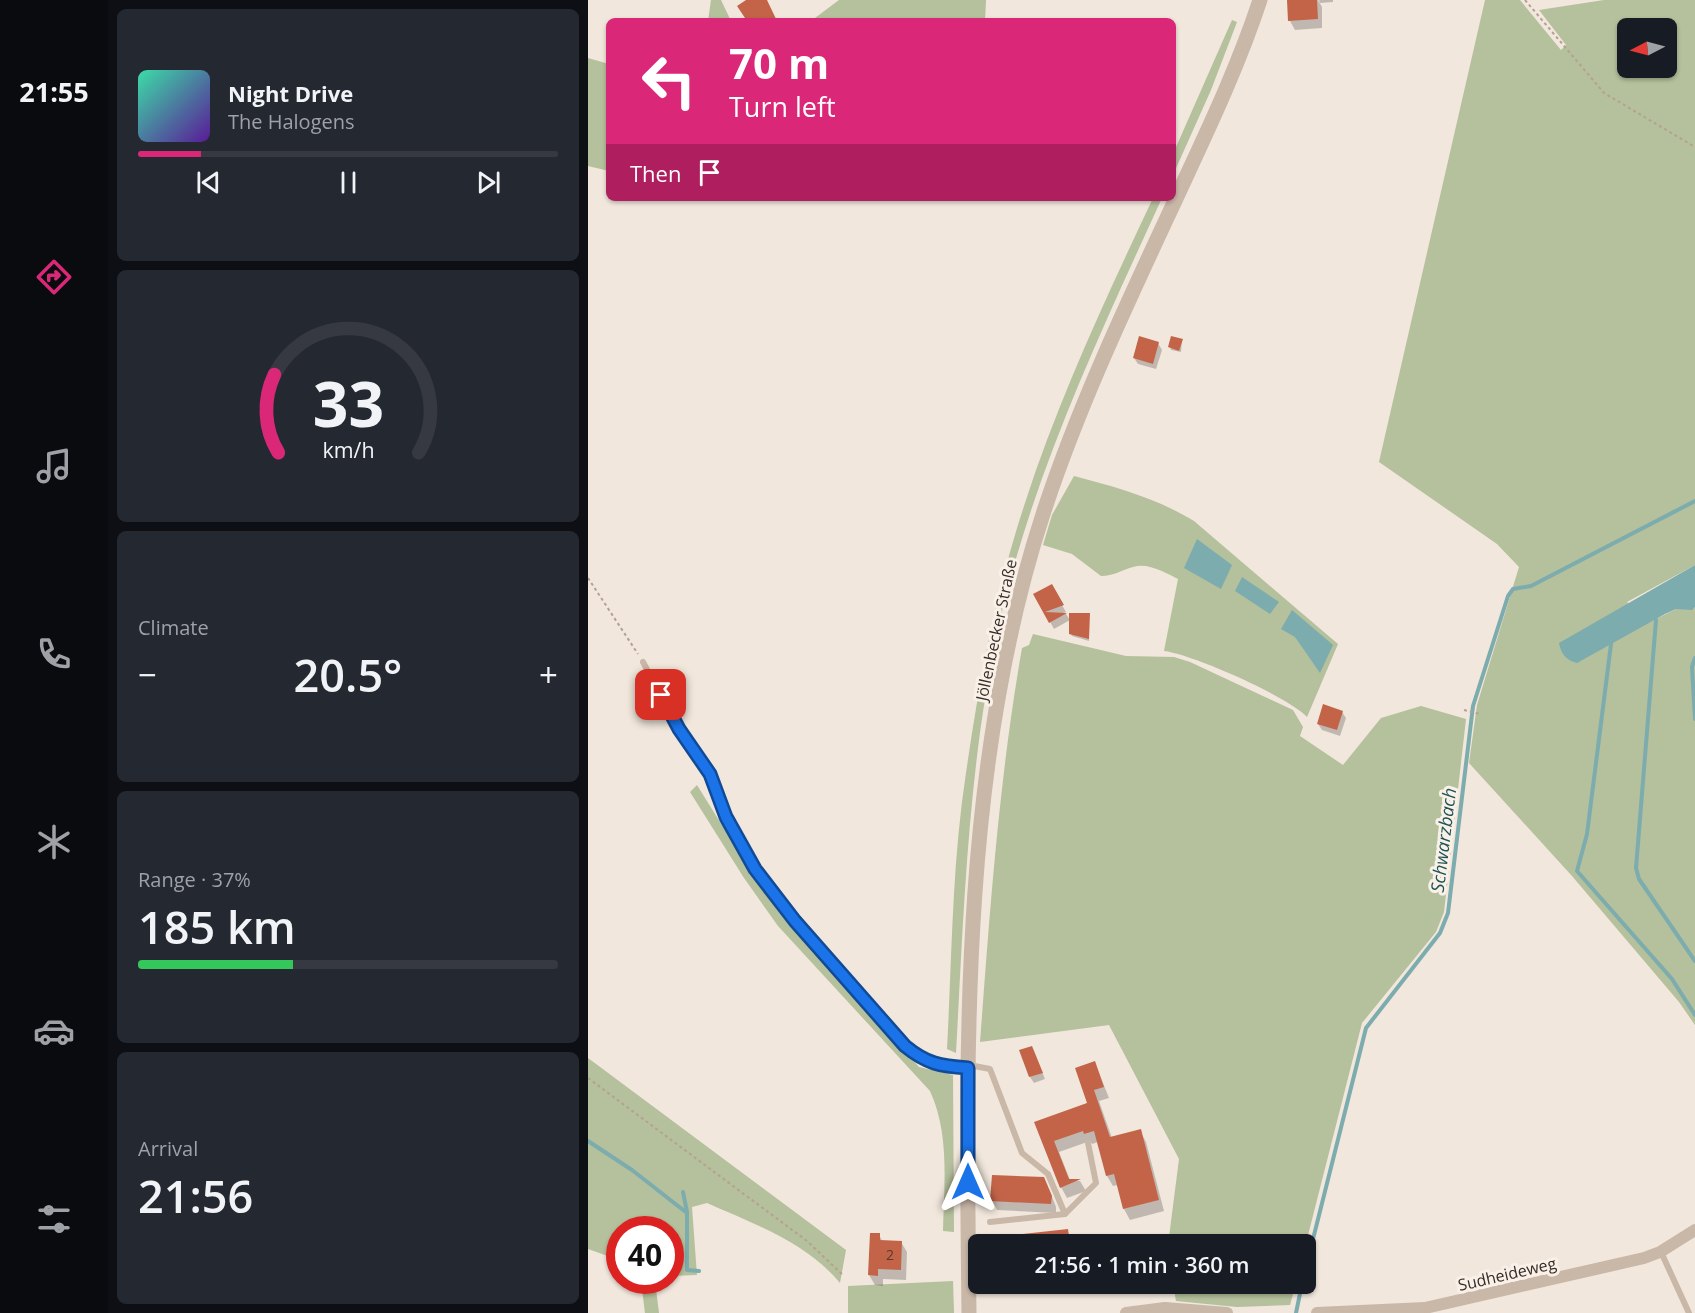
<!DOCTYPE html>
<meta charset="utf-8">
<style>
body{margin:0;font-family:"Open Sans",sans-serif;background:#242831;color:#f1f3f6;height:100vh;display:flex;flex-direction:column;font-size:22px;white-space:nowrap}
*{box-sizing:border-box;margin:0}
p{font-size:20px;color:#9ea1a6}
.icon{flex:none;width:33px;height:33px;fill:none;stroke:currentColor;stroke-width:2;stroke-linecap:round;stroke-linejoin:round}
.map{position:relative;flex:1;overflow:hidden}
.side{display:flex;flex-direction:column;gap:9px;padding:9px;background:#0d0f14;width:480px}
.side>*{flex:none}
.top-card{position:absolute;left:18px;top:18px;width:570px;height:183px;border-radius:9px;box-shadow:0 2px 4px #0004;background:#db2777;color:#fff;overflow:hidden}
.needle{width:39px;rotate:264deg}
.fabs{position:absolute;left:1029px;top:18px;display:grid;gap:12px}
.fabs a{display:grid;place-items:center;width:60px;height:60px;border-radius:9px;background:#171b24;box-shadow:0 2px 4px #0004;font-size:30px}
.speed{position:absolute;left:18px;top:1216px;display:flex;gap:12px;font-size:30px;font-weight:700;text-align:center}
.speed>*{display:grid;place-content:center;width:78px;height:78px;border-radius:50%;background:#171b24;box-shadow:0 2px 4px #0004;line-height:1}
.speed .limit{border:9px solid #d22;background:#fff;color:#111}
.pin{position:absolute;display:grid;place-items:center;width:51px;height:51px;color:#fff;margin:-26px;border-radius:12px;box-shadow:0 3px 9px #0006}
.me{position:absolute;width:66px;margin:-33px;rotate:0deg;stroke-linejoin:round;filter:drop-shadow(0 0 4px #0008)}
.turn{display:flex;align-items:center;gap:21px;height:126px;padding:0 24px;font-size:27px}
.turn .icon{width:78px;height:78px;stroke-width:2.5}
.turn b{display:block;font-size:42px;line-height:51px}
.then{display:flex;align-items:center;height:57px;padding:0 24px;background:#0003;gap:12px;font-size:22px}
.big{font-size:45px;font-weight:600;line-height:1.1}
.side .widget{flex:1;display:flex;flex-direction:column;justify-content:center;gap:9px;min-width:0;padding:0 21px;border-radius:9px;background:#242831}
.side .dial{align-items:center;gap:0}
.dial svg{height:156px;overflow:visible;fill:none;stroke:#363941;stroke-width:7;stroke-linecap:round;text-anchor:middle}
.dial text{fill:#f1f3f6;stroke:none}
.song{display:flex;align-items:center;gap:18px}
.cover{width:72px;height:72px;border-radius:9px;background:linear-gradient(135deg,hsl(160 70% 55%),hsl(270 70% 35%))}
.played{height:6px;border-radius:3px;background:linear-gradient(90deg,#db2777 15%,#363941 15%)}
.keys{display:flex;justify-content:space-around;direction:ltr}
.heat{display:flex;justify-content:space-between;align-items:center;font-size:33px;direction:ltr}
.charge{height:9px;border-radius:4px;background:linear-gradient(90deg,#34c759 37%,#363941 0)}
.trip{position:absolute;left:380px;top:1234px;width:348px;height:60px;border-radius:9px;background:#171b24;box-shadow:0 2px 4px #0004;font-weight:600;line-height:60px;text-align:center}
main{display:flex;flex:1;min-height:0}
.tabs{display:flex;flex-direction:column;width:108px;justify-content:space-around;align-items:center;background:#090b0e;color:#9ea1a6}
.tabs .icon{width:42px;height:42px}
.tabs .on{color:#db2777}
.tabs b{font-size:27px;color:#f1f3f6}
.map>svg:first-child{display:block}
</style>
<main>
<nav class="tabs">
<b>21:55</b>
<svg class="icon on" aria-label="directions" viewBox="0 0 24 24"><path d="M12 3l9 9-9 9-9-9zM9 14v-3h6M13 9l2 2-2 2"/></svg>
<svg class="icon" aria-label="music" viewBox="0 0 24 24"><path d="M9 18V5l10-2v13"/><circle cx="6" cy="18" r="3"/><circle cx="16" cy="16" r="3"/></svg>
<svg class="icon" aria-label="phone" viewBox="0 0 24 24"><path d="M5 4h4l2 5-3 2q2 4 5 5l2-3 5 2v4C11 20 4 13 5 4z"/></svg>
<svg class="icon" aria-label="climate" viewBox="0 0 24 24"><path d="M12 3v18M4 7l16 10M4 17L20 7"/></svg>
<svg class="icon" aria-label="car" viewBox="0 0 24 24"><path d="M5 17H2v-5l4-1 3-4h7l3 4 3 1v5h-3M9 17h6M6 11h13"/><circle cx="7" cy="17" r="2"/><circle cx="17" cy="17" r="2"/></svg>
<svg class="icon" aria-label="filters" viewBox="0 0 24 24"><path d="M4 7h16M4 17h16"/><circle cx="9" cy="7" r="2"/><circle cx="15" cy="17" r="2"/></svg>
</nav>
<section class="side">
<div class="widget">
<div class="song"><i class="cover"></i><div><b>Night Drive</b><p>The Halogens</p></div></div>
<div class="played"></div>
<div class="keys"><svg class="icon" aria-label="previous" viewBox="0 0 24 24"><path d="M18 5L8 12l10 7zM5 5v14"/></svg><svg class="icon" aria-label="pause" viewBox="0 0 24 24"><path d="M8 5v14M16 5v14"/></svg><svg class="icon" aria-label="next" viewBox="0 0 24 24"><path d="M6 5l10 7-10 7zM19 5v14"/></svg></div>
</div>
<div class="widget dial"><svg viewBox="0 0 100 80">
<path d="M14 69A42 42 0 1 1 86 69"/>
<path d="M14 69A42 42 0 0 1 12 29" stroke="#db2777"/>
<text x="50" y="56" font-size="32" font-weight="700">33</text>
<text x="50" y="72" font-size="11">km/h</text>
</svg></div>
<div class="widget"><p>Climate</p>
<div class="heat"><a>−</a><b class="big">20.5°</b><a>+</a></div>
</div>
<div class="widget"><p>Range · 37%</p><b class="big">185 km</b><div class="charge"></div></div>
<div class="widget"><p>Arrival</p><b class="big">21:56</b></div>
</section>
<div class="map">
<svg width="1107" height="1313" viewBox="0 0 1107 1313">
<rect width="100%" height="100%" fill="#f1e7dc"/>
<g fill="#b5c09c" fill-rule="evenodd">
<polygon points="123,0 133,0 143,21 120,21"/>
<polygon points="251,0 398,0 397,21 223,21"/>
<path d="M 897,0 L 932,0 L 973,50 L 978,45 L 951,10 L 1016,0 L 1107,0 L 1107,565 L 1039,602 L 1062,622 L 1088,609 L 1104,609 L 1107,607 L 1107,1025 L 1091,1002 L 984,876 L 881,763 L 889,705 L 931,567 L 909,544 L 791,462 ZM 1040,28 L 1078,28 L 1078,68 L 1040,68 Z"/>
<polygon points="644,20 649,22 623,90 585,175 585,154"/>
<polygon points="0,58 21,64 21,171 0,166"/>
<path d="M 565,198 L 574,198 C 511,336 446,472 412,620 C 380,762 376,909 368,1053 L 359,1049 C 364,957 364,863 378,773 C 391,683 408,590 437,503 C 471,398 518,298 565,198 Z"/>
<path d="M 486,476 C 528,487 568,498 606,521 L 750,644 L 719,717 C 701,697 604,654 576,651 L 590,579 C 578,573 560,562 545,567 C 533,570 526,576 513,576 L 484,554 L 455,545 L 464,515 Z"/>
<path d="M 445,634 L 538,656 L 586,657 L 602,662 L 705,710 L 715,727 L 712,736 L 755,765 L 793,718 L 833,706 L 878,719 L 856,912 L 848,932 L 774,1023 L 717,1247 L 717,1245 L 580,1245 L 591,1159 L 521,1025 L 392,1042 C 402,910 411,779 434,648 L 441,645 Z"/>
<path d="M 109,785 L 163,872 L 203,925 L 331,1067 L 365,1075 L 366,1232 L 355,1231 C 356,1185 362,1134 342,1091 L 190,926 L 156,878 L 102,792 Z"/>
<path d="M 0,1058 L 258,1250 L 252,1283 C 218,1242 166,1224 119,1203 L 104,1207 L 109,1275 L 83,1276 L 82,1230 L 32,1230 L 31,1260 L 0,1249 Z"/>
<polygon points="53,1281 67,1281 71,1313 57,1313"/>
<polygon points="365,1281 366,1313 260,1313 260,1286"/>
<polygon points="585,1284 708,1284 702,1305 649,1307 588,1301"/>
</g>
<g fill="#7cacae">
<polygon points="609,539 644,565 633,589 596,568"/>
<path d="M 1107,565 L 1107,607 L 1104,610 L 1088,609 L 1077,614 L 989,663 C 978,660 973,654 971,643 Z"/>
<polygon points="654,577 691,602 682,614 647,591"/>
<polygon points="704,610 745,645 732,673 707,637 693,629"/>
</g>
<g fill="#0003">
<polygon points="700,0 730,0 734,7 734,28 707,30 702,21"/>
<polygon points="731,0 745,0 745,2 732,3"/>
<polygon points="594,340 593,352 583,350 582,347"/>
<polygon points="570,343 574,350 568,369 550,364 546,358"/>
<polygon points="463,586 478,612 472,614 478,614 482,620 466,629 447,595"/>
<polygon points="501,615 501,641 484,636 482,633"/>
<polygon points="754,712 758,718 752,736 734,730 730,724"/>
<polygon points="447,1054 457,1079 446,1083 442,1077"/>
<polygon points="507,1063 521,1098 511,1101 524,1138 552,1131 558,1142 576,1211 542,1220 536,1209 530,1185 525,1186 519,1176 510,1142 504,1144 502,1141 471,1152 482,1180 492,1181 498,1191 479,1198 473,1187 448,1123 500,1104"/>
<polygon points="461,1189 468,1207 468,1213 409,1210 404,1200"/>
<polygon points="479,1230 486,1245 404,1245"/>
<polygon points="291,1235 295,1242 313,1242 319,1252 318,1280 295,1279 295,1286 287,1285 281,1275"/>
</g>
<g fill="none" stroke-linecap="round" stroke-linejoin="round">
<g stroke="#7cacae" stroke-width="4">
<polyline points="1068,620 1048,868 1051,879 1107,961"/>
<polyline points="1023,644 999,834 989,871 1084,979 1107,1015"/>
<polyline points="1107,658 1104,667 1107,719"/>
<polyline points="0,1141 44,1170 99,1213 99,1270 111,1271"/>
<polyline points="95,1192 99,1212"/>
<polyline points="717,1271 778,1028 852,933 860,913 885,706 920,596 925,589 943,586 1107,501"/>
<polyline points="708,1313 714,1284"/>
</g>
</g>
<g fill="#c36449">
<polygon points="158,0 179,0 189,21 159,21 149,6"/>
<polygon points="699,0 729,0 730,19 700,21"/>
<polygon points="551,336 571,342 565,364 545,358"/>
<polygon points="583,336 595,339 591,351 580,347"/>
<polygon points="464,584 476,605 457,612 479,613 461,623 445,594"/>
<polygon points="481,613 502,613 501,639 481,634"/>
<polygon points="735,704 755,711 749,730 729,724"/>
<polygon points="444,1046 455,1073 441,1077 431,1050"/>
<polygon points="507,1061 516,1087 506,1090 522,1137 553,1129 571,1200 535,1209 526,1174 518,1176 506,1131 496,1134 495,1131 466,1141 481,1179 493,1179 472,1188 446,1122 499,1103 487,1068"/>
<polygon points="404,1175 456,1177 464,1196 463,1204 402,1201"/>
<polygon points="480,1229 482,1245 390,1245 390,1239"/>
<polygon points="282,1233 292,1233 292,1240 314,1241 313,1270 290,1269 290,1276 280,1275"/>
<polygon points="516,1234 518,1245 506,1245 504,1237"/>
</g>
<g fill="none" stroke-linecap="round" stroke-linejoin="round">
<g stroke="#b5a192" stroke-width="2" stroke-dasharray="3 3" stroke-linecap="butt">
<polyline points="937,0 1016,93 1107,147"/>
<polyline points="0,578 50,654"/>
<polyline points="876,710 892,714"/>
<polyline points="0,1078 219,1241 256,1276"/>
</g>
<g stroke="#c9b7a8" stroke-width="6">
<path d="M 55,662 L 91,729 L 122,774 L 138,817 L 167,869 L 207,921 L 317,1046 C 339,1064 351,1067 380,1068"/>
<polyline points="381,1065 402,1069 434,1153 460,1174 477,1214"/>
<polyline points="402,1222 477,1214 508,1183 500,1143"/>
<polyline points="1073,1252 1101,1313"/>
</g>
<g stroke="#c9b7a8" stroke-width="12">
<polyline points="538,1313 577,1308 639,1313"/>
<polyline points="729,1313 837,1308 1056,1258 1072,1252 1107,1230"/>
</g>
<path stroke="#c9b7a8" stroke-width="15" d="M 381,1313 C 378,1048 372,766 456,511 C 494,396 547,287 598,177 C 625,119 652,61 672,0"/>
</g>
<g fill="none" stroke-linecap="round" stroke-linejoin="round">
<defs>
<path id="route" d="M 73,695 L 91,729 L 122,774 L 138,817 L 167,869 L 207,921 L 317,1046 C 339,1064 352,1066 380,1068 L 380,1182"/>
</defs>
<use href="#route" stroke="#114b97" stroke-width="15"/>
<use href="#route" stroke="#1a73e8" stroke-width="10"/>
</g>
<g text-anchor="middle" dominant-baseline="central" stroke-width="6" stroke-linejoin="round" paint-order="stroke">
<g font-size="14" fill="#593a30">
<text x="302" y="1254">2</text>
</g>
<g font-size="16" fill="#362c28" stroke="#f9f1e8">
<text transform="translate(408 630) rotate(-78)">Jöllenbecker Straße</text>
<text transform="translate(919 1274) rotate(-13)">Sudheideweg</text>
</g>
<g font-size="18" font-style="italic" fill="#1f5456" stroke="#f9f1e8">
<text transform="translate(855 840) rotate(-83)">Schwarzbach</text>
</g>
</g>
</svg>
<div class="fabs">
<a><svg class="needle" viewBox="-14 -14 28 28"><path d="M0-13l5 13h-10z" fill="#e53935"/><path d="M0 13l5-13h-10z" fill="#9ea1a6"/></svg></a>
</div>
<div class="speed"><div class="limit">40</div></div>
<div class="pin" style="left:73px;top:695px;background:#d93025"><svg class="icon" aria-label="arrive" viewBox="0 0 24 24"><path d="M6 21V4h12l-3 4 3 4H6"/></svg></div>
<svg class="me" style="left:380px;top:1182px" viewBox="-20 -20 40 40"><path d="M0-17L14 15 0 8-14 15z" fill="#1a73e8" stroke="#fff" stroke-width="4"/></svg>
<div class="trip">21:56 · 1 min · 360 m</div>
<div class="top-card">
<div class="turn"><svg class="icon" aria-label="left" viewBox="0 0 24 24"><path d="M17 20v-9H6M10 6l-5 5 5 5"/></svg><div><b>70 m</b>Turn left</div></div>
<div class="then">Then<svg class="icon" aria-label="arrive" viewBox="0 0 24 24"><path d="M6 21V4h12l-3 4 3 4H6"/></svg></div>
</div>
</div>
</main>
